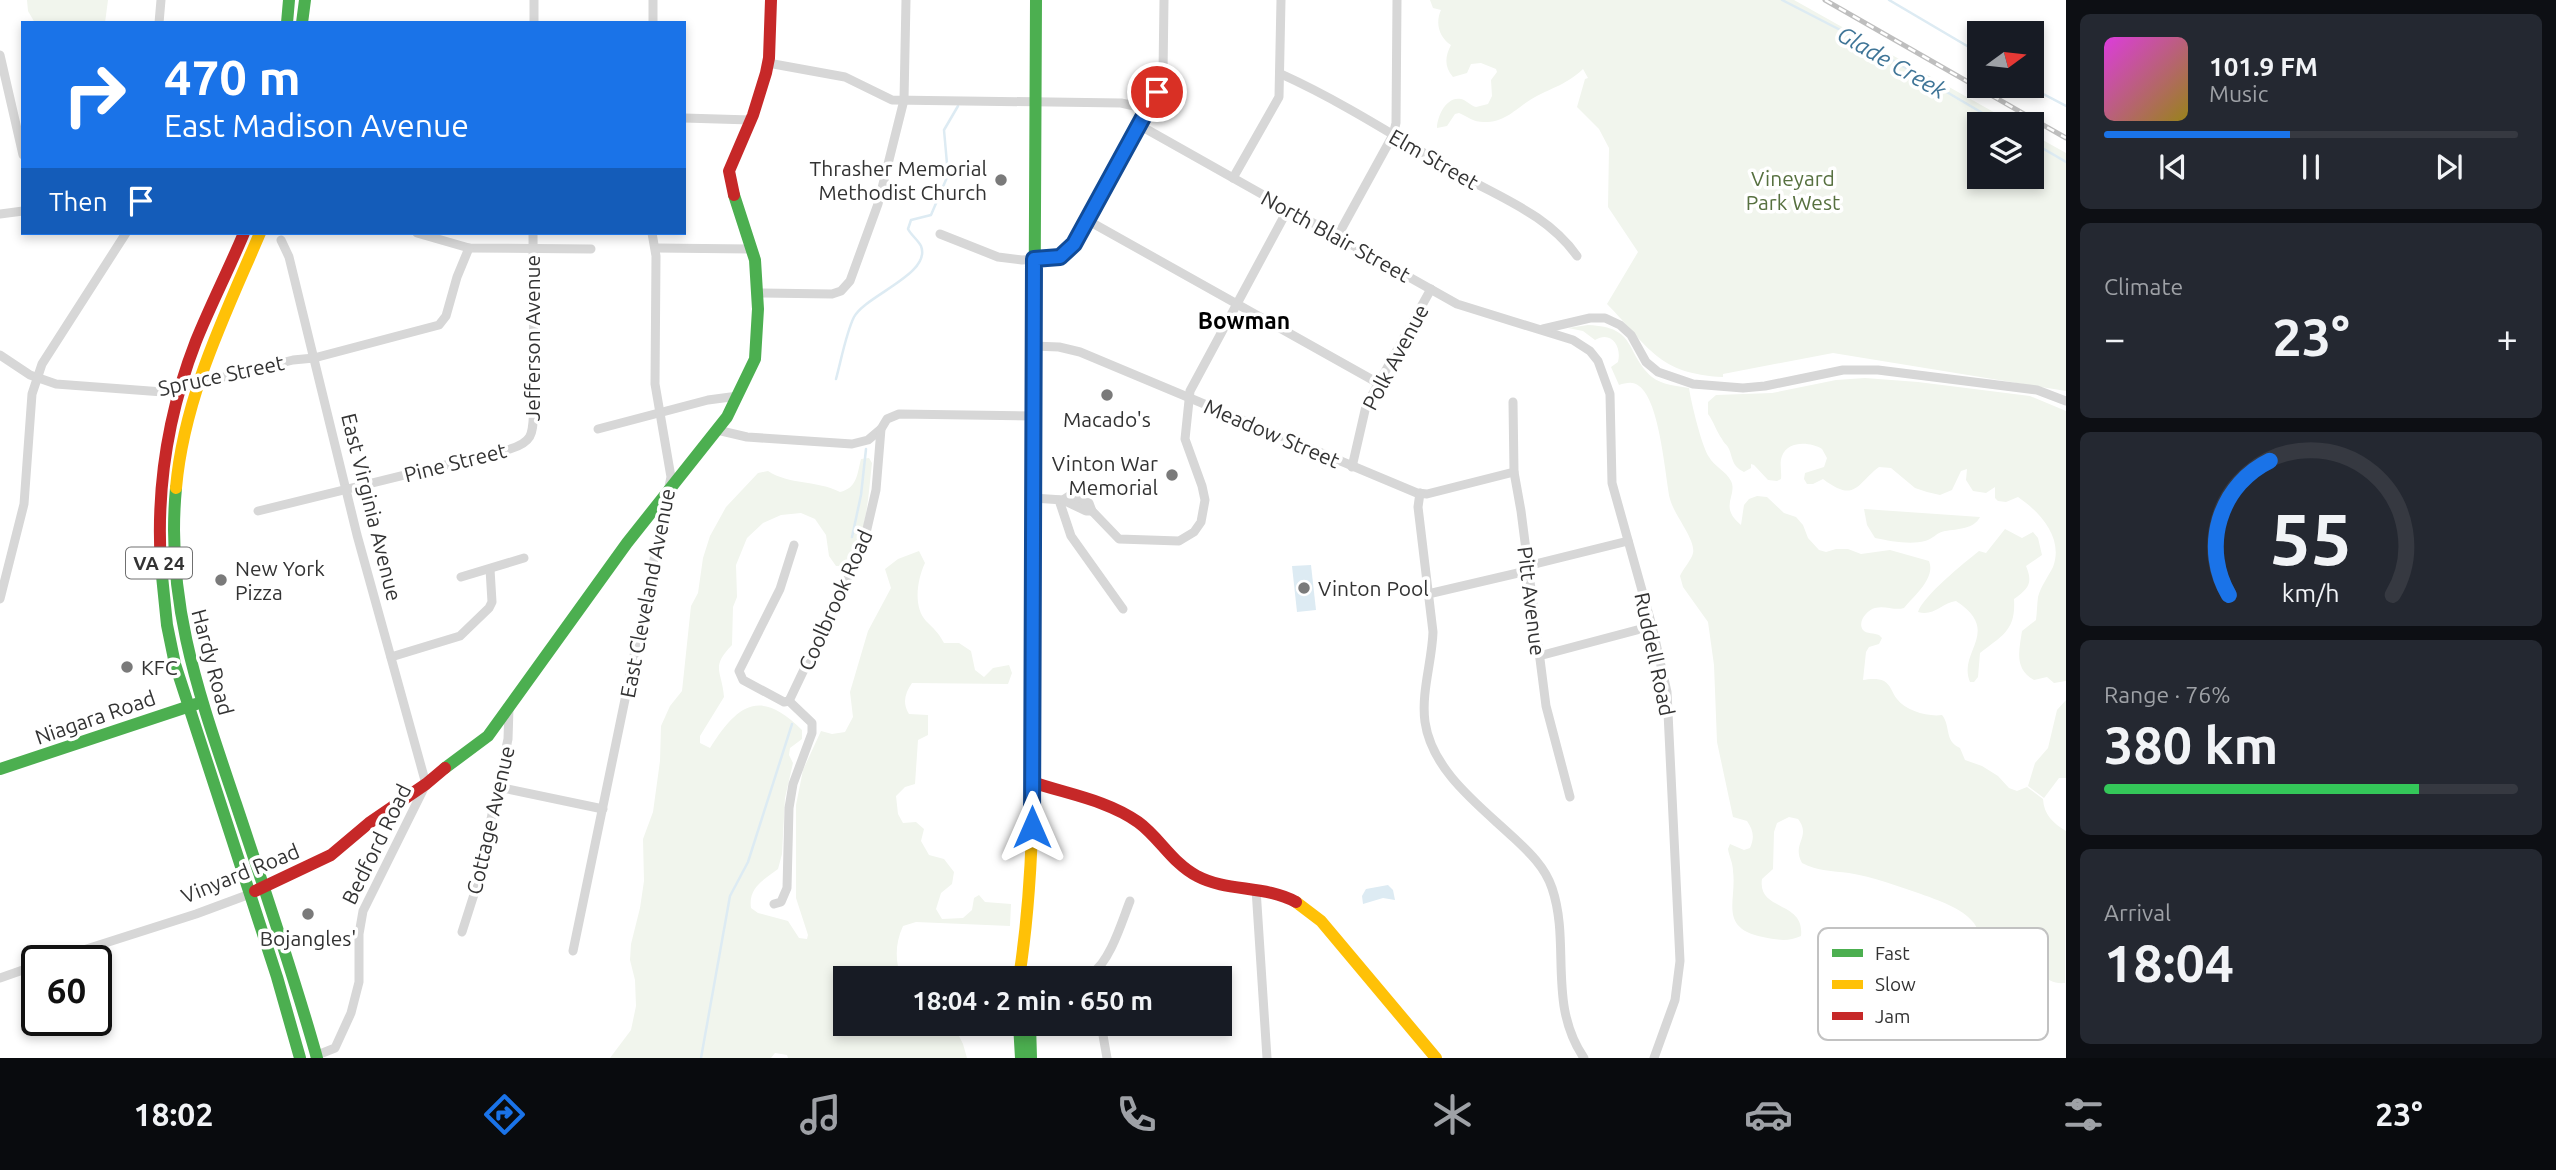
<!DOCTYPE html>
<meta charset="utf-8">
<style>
body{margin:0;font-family:Ubuntu,sans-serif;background:#242831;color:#f1f3f6;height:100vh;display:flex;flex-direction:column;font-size:26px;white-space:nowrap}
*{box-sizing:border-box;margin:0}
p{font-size:23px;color:#9ea1a6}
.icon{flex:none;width:38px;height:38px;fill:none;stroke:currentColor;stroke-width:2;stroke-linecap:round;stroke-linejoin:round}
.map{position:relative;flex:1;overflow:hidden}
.sheet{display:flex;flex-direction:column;gap:14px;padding:14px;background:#0d0f14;width:490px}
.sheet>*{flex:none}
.hud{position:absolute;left:21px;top:21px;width:665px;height:214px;border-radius:0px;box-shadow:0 4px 10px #0003;background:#1a73e8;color:#fff;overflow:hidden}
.needle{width:46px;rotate:75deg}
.tools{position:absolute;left:1967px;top:21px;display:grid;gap:14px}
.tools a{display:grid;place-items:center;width:77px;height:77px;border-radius:0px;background:#171b24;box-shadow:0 4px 10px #0003;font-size:35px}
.speed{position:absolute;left:21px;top:945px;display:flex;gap:14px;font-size:35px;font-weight:700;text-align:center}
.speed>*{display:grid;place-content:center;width:91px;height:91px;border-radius:50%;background:#171b24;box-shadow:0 4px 10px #0003;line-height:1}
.speed .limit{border:4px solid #111;border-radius:10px;background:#fff;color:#111}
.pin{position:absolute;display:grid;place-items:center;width:60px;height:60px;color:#fff;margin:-30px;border:4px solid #fff;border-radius:50%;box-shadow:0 2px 7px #0007}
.me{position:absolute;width:77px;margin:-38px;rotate:0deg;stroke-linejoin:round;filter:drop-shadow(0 0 5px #0008)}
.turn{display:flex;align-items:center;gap:24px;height:147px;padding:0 28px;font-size:32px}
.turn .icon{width:91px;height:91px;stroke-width:2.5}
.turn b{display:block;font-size:49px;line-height:60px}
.then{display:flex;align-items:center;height:66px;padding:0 28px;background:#0003;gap:14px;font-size:26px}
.big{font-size:52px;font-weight:600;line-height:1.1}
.sheet .tile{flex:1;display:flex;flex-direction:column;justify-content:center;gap:10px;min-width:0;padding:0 24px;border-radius:10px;background:#242831}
.sheet .dial{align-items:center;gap:0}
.dial svg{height:182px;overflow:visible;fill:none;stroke:#363941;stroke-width:7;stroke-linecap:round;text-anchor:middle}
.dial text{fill:#f1f3f6;stroke:none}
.song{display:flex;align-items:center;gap:21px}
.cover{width:84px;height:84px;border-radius:10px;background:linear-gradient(135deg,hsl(300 70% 55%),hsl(50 70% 35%))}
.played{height:7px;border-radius:4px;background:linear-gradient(90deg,#1a73e8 45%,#363941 45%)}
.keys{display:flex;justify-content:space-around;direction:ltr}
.heat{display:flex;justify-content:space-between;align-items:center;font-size:38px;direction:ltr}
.charge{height:10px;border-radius:5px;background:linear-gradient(90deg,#34c759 76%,#363941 0)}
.trip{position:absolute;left:833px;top:966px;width:399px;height:70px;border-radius:0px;background:#171b24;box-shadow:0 4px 10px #0003;font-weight:600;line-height:70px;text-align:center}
.tab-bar{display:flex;height:112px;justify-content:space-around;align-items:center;background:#090b0e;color:#9ea1a6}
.tab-bar .icon{width:49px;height:49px}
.tab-bar .on{color:#1a73e8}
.tab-bar b{font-size:32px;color:#f1f3f6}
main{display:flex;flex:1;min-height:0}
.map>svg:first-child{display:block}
</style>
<main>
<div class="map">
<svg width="2066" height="1058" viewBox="0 0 2066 1058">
<rect width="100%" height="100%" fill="#fff"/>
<g fill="#f1f5ed">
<polygon points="27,0 108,0 105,23 35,23 28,11"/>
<path d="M 1430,0 L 1794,0 L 2015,124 L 1979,124 L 1979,177 L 2032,177 L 2032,134 L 2066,153 L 2066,391 L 1833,353 L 1723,374 L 1723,377 C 1658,374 1649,347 1607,304 L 1638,252 L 1608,207 L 1609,148 L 1599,129 L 1577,107 L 1585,79 L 1588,78 L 1583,69 C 1564,87 1548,88 1527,102 C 1512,112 1504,122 1484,122 C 1473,122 1468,117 1459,113 L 1455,114 L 1447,126 L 1437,128 C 1437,117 1446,96 1461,99 C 1466,100 1471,106 1476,107 L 1488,104 L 1492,96 L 1491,80 L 1497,72 L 1496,69 L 1481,63 L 1471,64 L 1467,73 L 1453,77 C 1444,67 1445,56 1451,45 C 1439,37 1435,23 1441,10 L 1433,8 Z"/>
<path d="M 1588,325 C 1638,327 1624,352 1652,377 C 1662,385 1677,386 1689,388 C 1691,402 1702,447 1709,457 C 1714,466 1726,471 1731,481 C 1738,496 1718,506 1741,525 L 1744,505 L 1749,499 L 1757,496 L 1767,497 L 1784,513 L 1796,517 L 1803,525 L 1808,538 L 1819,550 L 1826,552 L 1836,549 L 1848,549 L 1861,554 L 1890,550 L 1929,561 C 1936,578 1914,596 1904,608 C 1894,611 1885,605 1875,608 C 1867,610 1857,622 1863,630 C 1866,634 1875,633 1879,635 L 1882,638 L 1879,644 L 1869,647 L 1866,652 L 1863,680 C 1869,679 1878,678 1884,681 C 1891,685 1892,693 1897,699 C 1906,711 1928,717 1942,715 C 1951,726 1944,741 1960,748 L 1965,760 L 1982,766 L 1998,776 L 2009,788 L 2017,791 L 2027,787 L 2043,799 C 2044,815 2053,823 2066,831 L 2065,983 C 2040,985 2040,964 2026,947 C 2010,942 2000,952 1991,947 C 1979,942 1980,930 1973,922 C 1962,908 1937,900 1921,894 C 1898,886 1873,877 1849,873 C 1832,871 1818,871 1802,863 C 1791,843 1812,837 1798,819 L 1789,817 L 1777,823 L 1774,832 L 1773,869 L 1762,879 C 1757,912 1805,900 1801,936 C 1788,942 1777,940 1763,937 C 1718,928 1737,901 1733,871 C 1733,863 1729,856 1728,849 L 1730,844 L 1744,850 L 1750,848 C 1755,837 1753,830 1747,821 L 1733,817 L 1717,742 L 1714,665 L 1708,622 L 1683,587 L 1680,576 C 1683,569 1692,559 1693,553 C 1696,540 1674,515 1670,499 C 1665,475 1660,401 1639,386 C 1633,381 1626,383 1619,385 L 1611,367 L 1618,362 C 1622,346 1611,330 1595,340 L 1583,331 L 1568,328 Z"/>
<path d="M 1865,378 L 1918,382 L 2030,396 L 2066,411 L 2066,681 L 2054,683 L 2047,677 L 2034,680 C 2014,669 2019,651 2022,631 L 2036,620 C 2037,612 2037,605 2038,597 C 2041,586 2048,577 2053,567 C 2064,538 2040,512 2018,497 L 2006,502 L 1998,501 L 1995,498 L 1995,487 L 1986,493 L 1973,491 L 1966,480 L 1967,469 L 1961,471 L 1952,490 L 1940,495 L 1927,492 L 1915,488 L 1891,468 L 1879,467 C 1857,483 1856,504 1823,479 L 1813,484 L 1807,484 L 1804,479 L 1805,473 L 1824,467 L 1827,458 L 1822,449 C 1811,442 1788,440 1782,456 C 1779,464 1782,471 1781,479 L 1777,481 L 1768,480 L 1754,465 L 1751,464 L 1751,468 L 1744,472 C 1732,466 1733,459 1729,449 C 1726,443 1725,445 1722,439 C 1716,431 1714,422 1708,414 L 1708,402 L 1716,395 L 1772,393 L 1836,380 Z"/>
<path d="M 869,458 L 872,463 C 868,498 867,537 846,566 L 836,566 L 829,556 L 826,535 L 815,519 L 801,513 L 781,515 L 763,523 L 747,538 L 736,565 L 737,597 L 733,607 L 732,645 C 710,668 722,670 724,697 L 700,736 L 700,743 L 710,748 C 738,704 760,688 802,730 L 802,739 L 790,748 L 789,755 L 793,763 L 785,798 L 782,854 L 778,869 C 764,880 748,887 751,908 L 758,913 L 788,921 L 799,938 L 807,939 L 808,935 L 796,898 L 796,805 L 803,770 L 821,731 L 832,734 L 845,732 L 853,717 L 850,692 L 868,631 L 891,588 L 885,569 L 898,559 L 919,551 L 925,563 C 917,580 913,607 926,621 C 934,629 938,632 944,643 L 959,643 L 971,651 L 975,670 L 984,677 L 993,668 L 1009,665 L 1012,673 L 1008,684 L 912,683 C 905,693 902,703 909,714 L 928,715 L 928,735 L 918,740 L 915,784 L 905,787 L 896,796 L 898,814 L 903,823 L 916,822 L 924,829 L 921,841 L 929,855 L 944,859 L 954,872 L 952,884 L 941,893 L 936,909 L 942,919 L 963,918 L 972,910 L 974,898 L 979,895 L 985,902 L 1011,904 L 1010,926 L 916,922 L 903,926 C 895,944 895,959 901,978 L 845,978 L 845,1024 L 953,1024 L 963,1044 L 967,1058 L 788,1058 L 787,1055 L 775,1053 L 771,1058 L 610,1058 L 631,1030 L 636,1006 L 635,980 L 630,960 L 631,944 L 640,908 L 644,881 L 643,839 L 653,812 L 660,761 L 661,726 L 670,706 L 682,691 L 691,606 L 698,593 L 703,558 L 710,536 L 726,507 L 758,473 L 768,471 C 789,485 817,480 840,492 C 857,488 857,475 861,459 Z"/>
<path d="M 1864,509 L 1980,517 C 1974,529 1958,529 1945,531 C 1937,532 1933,539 1925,541 C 1910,545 1890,541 1875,538 L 1867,525 Z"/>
<path d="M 2005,529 L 2022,538 L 2033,532 L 2038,538 L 2042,555 L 2026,566 C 2033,583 2029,588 2014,599 C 2016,630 2003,635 1980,653 L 1978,677 L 1974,682 L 1970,682 C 1957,651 2003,632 1956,601 C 1942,603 1933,617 1918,612 C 1923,596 1964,563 1979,551 L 1986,553 Z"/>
<polygon points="2066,700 2066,778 2059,778 2044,798 2028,786 2035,763 2048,748 2057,710"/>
</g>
<g fill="#ddebf3">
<polygon points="1311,565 1316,610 1297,612 1292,566"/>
<polygon points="1388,885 1393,890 1395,900 1383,898 1363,904 1362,896 1366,889"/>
</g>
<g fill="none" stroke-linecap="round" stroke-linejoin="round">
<g stroke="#ddebf3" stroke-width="2.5">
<polyline points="1782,0 1850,35 2001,124"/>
<polyline points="1889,0 1979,53"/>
<polyline points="2028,86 2066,106"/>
<polyline points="2032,142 2066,162"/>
<path d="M 836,379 C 841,361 846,333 854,317 C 866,295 932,274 921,246 C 918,240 911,235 908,229 L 911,220 L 931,215 L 948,175 L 944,130 L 958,106"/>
<polyline points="852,537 861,495 866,449"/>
<polyline points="701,1058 730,896 748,862 792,724"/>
</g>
<g stroke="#d7d7d7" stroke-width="9">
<polyline points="159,23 161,0"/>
<polyline points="534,23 534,0"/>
<polyline points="653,23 653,0"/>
<polyline points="0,55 23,155"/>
<polyline points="768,63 845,77 892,100 1121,103 1148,109"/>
<path d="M 1281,74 C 1343,102 1401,140 1459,174 C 1502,199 1547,214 1577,256"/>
<polyline points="684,118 751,120"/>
<polyline points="1139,125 1457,304 1573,340 1590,351 1598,361 1610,394 1612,483 1652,626 1667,692 1680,961 1675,1000 1654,1058"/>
<polyline points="1233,178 1279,97 1281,0"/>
<polyline points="0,214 23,211"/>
<polyline points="1087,220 1378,383"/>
<polyline points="417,233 469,248 591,249"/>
<polyline points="940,234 998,257 1022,260 1060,257 1074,244 1160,84 1163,73 1164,0"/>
<polyline points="1337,237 1393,135 1396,123 1397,0"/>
<polyline points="281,240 289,257 357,535 426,784 363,911 359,934 359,982 351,1013 335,1048 315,1056"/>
<polyline points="656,248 751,249"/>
<polyline points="758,293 832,294 841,291 850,281 878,204 904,100 906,0"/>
<polyline points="1543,329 1590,318 1605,318 1620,325 1631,335 1646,362 1658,372 1693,384 1743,388 1765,386 1843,370 1878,370 2037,390 2066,401"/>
<polyline points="1033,346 1059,347 1080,352 1417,493 1427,494 1514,472"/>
<polyline points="0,355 30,375 56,384 163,392 293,360 314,358 439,325 446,316 457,277 469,248"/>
<polyline points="1513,402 1514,472 1521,511 1546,706 1570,797"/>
<polyline points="598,429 708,400 738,396"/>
<polyline points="717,430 747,437 852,444 868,440 881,429"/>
<polyline points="1352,467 1366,406 1431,289"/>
<path d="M 1420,493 L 1418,507 L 1433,632 C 1432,662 1421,692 1425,722 C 1432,771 1480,806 1514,838 C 1529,852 1545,867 1552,888 C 1571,944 1547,1004 1584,1058"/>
<polyline points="1033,498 1063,500 1069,496 1089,503 1092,511 1119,539 1179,541 1194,532 1201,522 1205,500 1202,486 1185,439 1190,391 1288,209"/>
<polyline points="1059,500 1071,536 1123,609"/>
<polyline points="1063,500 1086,511 1092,511"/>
<path d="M 258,511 L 510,449 C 536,441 532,431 534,406 L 533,233"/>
<polyline points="461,577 524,558"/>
<polyline points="1428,594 1518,573 1531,565 1628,541"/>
<polyline points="0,599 24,504 32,394 42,364 126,233"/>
<polyline points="1539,656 1652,626"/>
<polyline points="391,657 460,636 489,608 492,602 490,569"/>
<polyline points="789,701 863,546 876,490 881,429 887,419 899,414 1033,416"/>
<polyline points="498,787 603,809"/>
<polyline points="1256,889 1267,1058"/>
<polyline points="774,904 781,902 787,888 789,808 793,784 812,733 812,723 789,701 784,702 743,680 739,671 780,589 794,545"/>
<polyline points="462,932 477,885 508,739 509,708"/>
<polyline points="573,951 671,477 655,384 656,256 652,233"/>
<polyline points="49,961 196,914 250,894"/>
<path d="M 1092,973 C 1110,962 1122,921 1130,901"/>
<polyline points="0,978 37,965"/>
<polyline points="1039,978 1092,973"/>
<polyline points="1101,1024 1107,1058"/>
</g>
<g stroke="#4caf50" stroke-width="12">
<polyline points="287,23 289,0"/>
<polyline points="302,23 305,0"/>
<path d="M 176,488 C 165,603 200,697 236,804 C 264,888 293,972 317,1058"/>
<polyline points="161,566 167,625 175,664 277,977 300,1058"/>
<polyline points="1033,629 1036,0"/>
<polyline points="445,768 488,736 627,543 727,417 755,359 758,309 755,260 734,195"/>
<polyline points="0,769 196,704"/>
<polyline points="1019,1024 1021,1058"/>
<polyline points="1030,1024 1031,1058"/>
</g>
<g stroke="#ffc107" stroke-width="12">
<path d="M 176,488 C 184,397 225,315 260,233"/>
<polyline points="1296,902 1321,921 1436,1058"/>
<path d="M 1019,978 C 1037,863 1033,746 1033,629"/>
</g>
<g stroke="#c62828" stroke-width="12">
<polyline points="734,195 729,171 753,115 766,73 769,58 771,0"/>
<path d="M 161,566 C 156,489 168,413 196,341 C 211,304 229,269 244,233"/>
<path d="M 1032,782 C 1067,794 1107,800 1138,822 C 1159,837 1173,864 1197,876 C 1227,892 1265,885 1296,902"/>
<polyline points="255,891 331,855 369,823 426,784 445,768"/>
</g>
<defs>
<polyline id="rail" points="1825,0 2066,138"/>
</defs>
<use href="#rail" stroke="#bebebe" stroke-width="5"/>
<use href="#rail" stroke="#fff" stroke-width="2.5" stroke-dasharray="8" stroke-linecap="butt"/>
</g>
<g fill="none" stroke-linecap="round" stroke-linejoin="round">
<defs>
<polyline id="route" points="1032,827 1034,259 1060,257 1074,244 1157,92"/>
</defs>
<use href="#route" stroke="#114b97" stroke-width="18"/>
<use href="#route" stroke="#1a73e8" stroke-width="12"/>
</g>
<g fill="#7a7a7a" stroke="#fff" stroke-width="2.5">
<circle cx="1001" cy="180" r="7"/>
<circle cx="1107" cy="395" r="7"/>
<circle cx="1172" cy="475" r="7"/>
<circle cx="221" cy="580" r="7"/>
<circle cx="1304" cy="588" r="7"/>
<circle cx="127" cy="667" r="7"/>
<circle cx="308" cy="914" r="7"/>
</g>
<g text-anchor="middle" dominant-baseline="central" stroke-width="7" stroke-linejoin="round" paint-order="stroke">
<rect fill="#fff" stroke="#707070" stroke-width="2" x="126" y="547.5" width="66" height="31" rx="5"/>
<g font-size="19" font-weight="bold" fill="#333">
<text x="159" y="563">VA 24</text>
</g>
<g font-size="21" fill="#333" stroke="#fff">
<text transform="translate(1434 159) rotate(30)">Elm Street</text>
<text transform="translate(1336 236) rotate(29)">North Blair Street</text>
<text transform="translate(532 338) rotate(-90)">Jefferson Avenue</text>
<text transform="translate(1395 357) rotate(-62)">Polk Avenue</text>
<text transform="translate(221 375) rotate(-12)">Spruce Street</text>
<text transform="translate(1272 433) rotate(23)">Meadow Street</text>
<text transform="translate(455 462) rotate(-14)">Pine Street</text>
<text transform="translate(372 507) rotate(76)">East Virginia Avenue</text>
<text transform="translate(647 593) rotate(-79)">East Cleveland Avenue</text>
<text transform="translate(835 600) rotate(-66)">Coolbrook Road</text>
<text transform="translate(1532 601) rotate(83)">Pitt Avenue</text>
<text transform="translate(1655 654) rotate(78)">Ruddell Road</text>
<text transform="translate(213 662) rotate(75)">Hardy Road</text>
<text transform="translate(95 717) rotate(-19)">Niagara Road</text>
<text transform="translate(490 820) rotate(-77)">Cottage Avenue</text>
<text transform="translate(376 844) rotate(-64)">Bedford Road</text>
<text transform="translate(240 873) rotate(-22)">Vinyard Road</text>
</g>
<g font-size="21" fill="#333" stroke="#fff" text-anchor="start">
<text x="987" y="168" text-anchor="end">Thrasher Memorial<tspan x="987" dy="24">Methodist Church</tspan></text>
<text x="1107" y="419" text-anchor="middle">Macado's</text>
<text x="1158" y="463" text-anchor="end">Vinton War<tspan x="1158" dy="24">Memorial</tspan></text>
<text x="235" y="568">New York<tspan x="235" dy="24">Pizza</tspan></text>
<text x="1318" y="588">Vinton Pool</text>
<text x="141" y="667">KFC</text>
<text x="308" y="938" text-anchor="middle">Bojangles'</text>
</g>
<g font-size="21" fill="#56703f" stroke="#fff">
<text x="1793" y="178">Vineyard<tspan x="1793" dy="24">Park West</tspan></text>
</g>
<g font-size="23" font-style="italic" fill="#3f7597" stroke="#fff">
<text transform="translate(1892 62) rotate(30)">Glade Creek</text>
</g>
<g font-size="23" font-weight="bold" fill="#000" stroke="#fff">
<text x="1244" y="320">Bowman</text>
</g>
</g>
<rect x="1818" y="928" width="230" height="112" rx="10" fill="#fff" stroke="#c2c2c2" stroke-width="2"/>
<rect x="1832" y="949" width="31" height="8" fill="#4caf50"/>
<rect x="1832" y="980" width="31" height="9" fill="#ffc107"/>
<rect x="1832" y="1012" width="31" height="8" fill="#c62828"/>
<g font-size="19" fill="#333">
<text x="1875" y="960">Fast</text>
<text x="1875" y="991">Slow</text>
<text x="1875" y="1023">Jam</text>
</g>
</svg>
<div class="tools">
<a><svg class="needle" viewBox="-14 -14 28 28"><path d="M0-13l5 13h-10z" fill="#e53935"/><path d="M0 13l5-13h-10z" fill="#9ea1a6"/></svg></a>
<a><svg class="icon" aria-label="layers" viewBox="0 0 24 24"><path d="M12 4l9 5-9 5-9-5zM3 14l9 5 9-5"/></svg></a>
</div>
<div class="speed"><div class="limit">60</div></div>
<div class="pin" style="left:1157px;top:92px;background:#d93025"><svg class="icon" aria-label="arrive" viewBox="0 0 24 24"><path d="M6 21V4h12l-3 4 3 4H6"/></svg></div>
<svg class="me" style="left:1032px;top:827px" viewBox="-20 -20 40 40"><path d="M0-17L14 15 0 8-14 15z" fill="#1a73e8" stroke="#fff" stroke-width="4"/></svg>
<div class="trip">18:04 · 2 min · 650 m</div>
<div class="hud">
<div class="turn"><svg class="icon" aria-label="right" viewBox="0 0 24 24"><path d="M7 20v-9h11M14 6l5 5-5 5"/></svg><div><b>470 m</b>East Madison Avenue</div></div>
<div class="then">Then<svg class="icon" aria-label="arrive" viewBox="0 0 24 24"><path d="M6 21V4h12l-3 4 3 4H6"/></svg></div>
</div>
</div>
<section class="sheet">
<div class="tile">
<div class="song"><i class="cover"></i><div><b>101.9 FM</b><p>Music</p></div></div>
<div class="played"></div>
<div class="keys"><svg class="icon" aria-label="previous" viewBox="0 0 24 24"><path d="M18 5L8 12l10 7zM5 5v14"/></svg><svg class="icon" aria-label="pause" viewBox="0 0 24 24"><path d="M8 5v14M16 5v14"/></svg><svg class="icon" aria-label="next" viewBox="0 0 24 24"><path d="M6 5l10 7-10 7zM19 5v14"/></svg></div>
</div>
<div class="tile"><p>Climate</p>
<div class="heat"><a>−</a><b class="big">23°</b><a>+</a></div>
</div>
<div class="tile dial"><svg viewBox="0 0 100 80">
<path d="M14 69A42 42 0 1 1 86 69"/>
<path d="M14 69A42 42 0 0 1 32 10" stroke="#1a73e8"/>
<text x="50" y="56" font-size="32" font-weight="700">55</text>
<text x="50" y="72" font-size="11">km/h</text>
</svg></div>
<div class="tile"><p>Range · 76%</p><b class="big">380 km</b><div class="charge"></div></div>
<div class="tile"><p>Arrival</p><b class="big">18:04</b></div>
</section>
</main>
<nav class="tab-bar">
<b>18:02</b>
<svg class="icon on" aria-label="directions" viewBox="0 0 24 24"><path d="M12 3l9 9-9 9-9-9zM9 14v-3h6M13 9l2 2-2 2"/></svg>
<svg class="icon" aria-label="music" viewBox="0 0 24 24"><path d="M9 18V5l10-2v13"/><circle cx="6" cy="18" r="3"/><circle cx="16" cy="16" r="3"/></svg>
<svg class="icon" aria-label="phone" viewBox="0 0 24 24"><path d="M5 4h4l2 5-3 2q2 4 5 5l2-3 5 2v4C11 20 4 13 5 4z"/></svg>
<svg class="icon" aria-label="climate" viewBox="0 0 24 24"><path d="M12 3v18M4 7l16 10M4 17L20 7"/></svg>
<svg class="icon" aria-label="car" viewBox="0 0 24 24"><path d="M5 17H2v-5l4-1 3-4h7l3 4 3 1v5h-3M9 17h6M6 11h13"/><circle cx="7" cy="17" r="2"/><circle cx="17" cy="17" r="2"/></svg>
<svg class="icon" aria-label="filters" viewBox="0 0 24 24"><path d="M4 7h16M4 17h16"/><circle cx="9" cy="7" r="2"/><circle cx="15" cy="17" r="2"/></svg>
<b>23°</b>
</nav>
